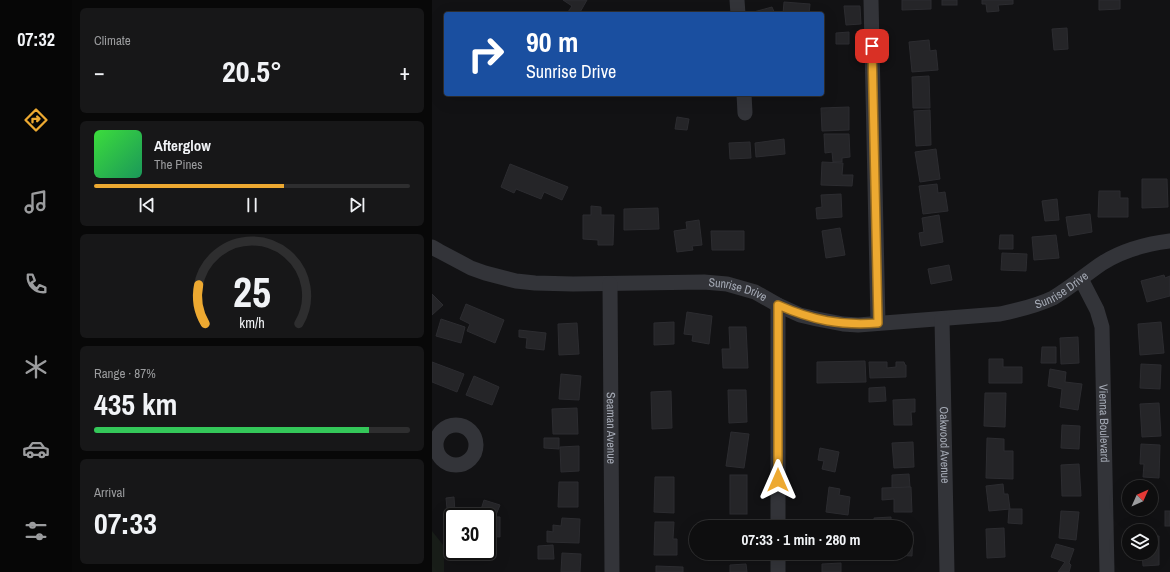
<!DOCTYPE html>
<meta charset="utf-8">
<style>
body{margin:0;font-family:"Archivo Narrow",sans-serif;background:#171718;color:#f1f3f6;height:100vh;display:flex;flex-direction:column;font-size:15px;white-space:nowrap}
*{box-sizing:border-box;margin:0}
p{font-size:13px;color:#9b9c9e}
.icon{flex:none;width:22px;height:22px;fill:none;stroke:currentColor;stroke-width:2;stroke-linecap:round;stroke-linejoin:round}
.map{position:relative;flex:1;overflow:hidden}
.sheet{display:flex;flex-direction:column;gap:8px;padding:8px;background:#080808;width:360px}
.sheet>*{flex:none}
.guide{position:absolute;left:12px;top:12px;width:380px;height:84px;border-radius:4px;box-shadow:0 4px 16px #0002,0 0 0 1px #2e2e2f;background:#1a4fa0;color:#fff;overflow:hidden}
.needle{width:26px;rotate:45deg}
.tools{position:absolute;left:690px;top:480px;display:grid;gap:8px}
.tools a{display:grid;place-items:center;width:36px;height:36px;border-radius:50%;background:#0e0e0f;box-shadow:0 4px 16px #0002,0 0 0 1px #2e2e2f;font-size:20px}
.speed{position:absolute;left:12px;top:508px;display:flex;gap:8px;font-size:20px;font-weight:700;text-align:center}
.speed>*{display:grid;place-content:center;width:52px;height:52px;border-radius:50%;background:#0e0e0f;box-shadow:0 4px 16px #0002,0 0 0 1px #2e2e2f;line-height:1}
.speed .limit{border:2px solid #111;border-radius:6px;background:#fff;color:#111}
.pin{position:absolute;display:grid;place-items:center;width:34px;height:34px;color:#fff;margin:-17px;border-radius:8px;box-shadow:0 2px 6px #0006}
.me{position:absolute;width:44px;margin:-22px;rotate:0deg;stroke-linejoin:round;filter:drop-shadow(0 0 3px #0008)}
.turn{display:flex;align-items:center;gap:14px;height:84px;padding:0 16px;font-size:18px}
.turn .icon{width:52px;height:52px;stroke-width:2.5}
.turn b{display:block;font-size:28px;line-height:34px}
.big{font-size:30px;font-weight:700;line-height:1.1}
.sheet .card{flex:1;display:flex;flex-direction:column;justify-content:center;gap:6px;min-width:0;padding:0 14px;border-radius:6px;background:#171718}
.sheet .dial{align-items:center;gap:0}
.dial svg{height:104px;overflow:visible;fill:none;stroke:#2e2e2f;stroke-width:7;stroke-linecap:round;text-anchor:middle}
.dial text{fill:#f1f3f6;stroke:none}
.song{display:flex;align-items:center;gap:12px}
.cover{width:48px;height:48px;border-radius:6px;background:linear-gradient(135deg,hsl(120 70% 55%),hsl(150 70% 35%))}
.played{height:4px;border-radius:2px;background:linear-gradient(90deg,#eda931 60%,#2e2e2f 60%)}
.keys{display:flex;justify-content:space-around;direction:ltr}
.heat{display:flex;justify-content:space-between;align-items:center;font-size:22px;direction:ltr}
.charge{height:6px;border-radius:3px;background:linear-gradient(90deg,#34c759 87%,#2e2e2f 0)}
.trip{position:absolute;left:257px;top:520px;width:224px;height:40px;border-radius:20px;background:#0e0e0f;box-shadow:0 4px 16px #0002,0 0 0 1px #2e2e2f;font-weight:700;line-height:40px;text-align:center}
main{display:flex;flex:1;min-height:0}
.menu{display:flex;flex-direction:column;width:72px;justify-content:space-around;align-items:center;background:#060606;color:#9b9c9e}
.menu .icon{width:28px;height:28px}
.menu .on{color:#eda931}
.menu b{font-size:18px;color:#f1f3f6}
.map>svg:first-child{display:block}
</style>
<main>
<nav class="menu">
<b>07:32</b>
<svg class="icon on" aria-label="directions" viewBox="0 0 24 24"><path d="M12 3l9 9-9 9-9-9zM9 14v-3h6M13 9l2 2-2 2"/></svg>
<svg class="icon" aria-label="music" viewBox="0 0 24 24"><path d="M9 18V5l10-2v13"/><circle cx="6" cy="18" r="3"/><circle cx="16" cy="16" r="3"/></svg>
<svg class="icon" aria-label="phone" viewBox="0 0 24 24"><path d="M5 4h4l2 5-3 2q2 4 5 5l2-3 5 2v4C11 20 4 13 5 4z"/></svg>
<svg class="icon" aria-label="climate" viewBox="0 0 24 24"><path d="M12 3v18M4 7l16 10M4 17L20 7"/></svg>
<svg class="icon" aria-label="car" viewBox="0 0 24 24"><path d="M5 17H2v-5l4-1 3-4h7l3 4 3 1v5h-3M9 17h6M6 11h13"/><circle cx="7" cy="17" r="2"/><circle cx="17" cy="17" r="2"/></svg>
<svg class="icon" aria-label="filters" viewBox="0 0 24 24"><path d="M4 7h16M4 17h16"/><circle cx="9" cy="7" r="2"/><circle cx="15" cy="17" r="2"/></svg>
</nav>
<section class="sheet">
<div class="card"><p>Climate</p>
<div class="heat"><a>−</a><b class="big">20.5°</b><a>+</a></div>
</div>
<div class="card">
<div class="song"><i class="cover"></i><div><b>Afterglow</b><p>The Pines</p></div></div>
<div class="played"></div>
<div class="keys"><svg class="icon" aria-label="previous" viewBox="0 0 24 24"><path d="M18 5L8 12l10 7zM5 5v14"/></svg><svg class="icon" aria-label="pause" viewBox="0 0 24 24"><path d="M8 5v14M16 5v14"/></svg><svg class="icon" aria-label="next" viewBox="0 0 24 24"><path d="M6 5l10 7-10 7zM19 5v14"/></svg></div>
</div>
<div class="card dial"><svg viewBox="0 0 100 80">
<path d="M14 69A42 42 0 1 1 86 69"/>
<path d="M14 69A42 42 0 0 1 9 39" stroke="#eda931"/>
<text x="50" y="56" font-size="32" font-weight="700">25</text>
<text x="50" y="72" font-size="11">km/h</text>
</svg></div>
<div class="card"><p>Range · 87%</p><b class="big">435 km</b><div class="charge"></div></div>
<div class="card"><p>Arrival</p><b class="big">07:33</b></div>
</section>
<div class="map">
<svg width="738" height="572" viewBox="0 0 738 572">
<rect width="100%" height="100%" fill="#121214"/>
<polygon fill="#191e19" points="0,531 12,546 12,572 0,572"/>
<g fill="#252528" stroke="#2c2c30">
<polygon points="131,0 155,0 147,14 139,14 136,12 140,6"/>
<polygon points="470,0 499,0 499,9 470,10"/>
<rect x="510" y="0" width="15" height="5"/>
<polygon points="550,0 581,0 581,4 566,5 567,11 555,12 554,4 550,4"/>
<polygon points="667,0 688,0 688,9 667,10"/>
<polygon points="352,2 378,4 377,14 351,14"/>
<polygon points="412,6 428,6 429,24 414,25"/>
<polygon points="340,7 343,14 319,14 318,13"/>
<polygon points="635,28 636,49 622,50 620,29"/>
<polygon points="417,32 417,44 404,44 404,33"/>
<polygon points="497,40 498,51 504,50 506,70 480,72 477,42"/>
<polygon points="497,76 498,108 481,108 480,77"/>
<polygon points="417,107 417,130 390,131 389,108"/>
<polygon points="498,110 499,145 484,146 482,111"/>
<polygon points="245,117 257,119 255,130 243,129"/>
<polygon points="392,134 417,134 418,157 410,158 410,162 401,162 400,152 393,153"/>
<polygon points="352,139 353,154 324,157 323,143"/>
<polygon points="318,142 319,158 298,159 297,143"/>
<polygon points="504,149 508,179 488,182 483,152"/>
<polygon points="390,162 411,163 410,175 421,175 420,186 389,185"/>
<polygon points="78,164 136,187 130,200 112,192 109,199 84,189 82,193 69,187"/>
<polygon points="710,179 735,179 736,207 710,208"/>
<polygon points="505,184 506,193 513,192 516,211 491,214 487,186"/>
<polygon points="667,191 688,191 688,198 696,198 696,217 666,217"/>
<polygon points="409,194 410,217 385,219 384,208 390,207 389,195"/>
<polygon points="625,199 627,220 613,221 610,201"/>
<polygon points="159,206 169,207 169,215 182,215 181,245 166,245 166,240 151,239 151,215 159,215"/>
<polygon points="226,208 227,229 192,230 192,209"/>
<polygon points="658,214 660,232 637,236 634,217"/>
<polygon points="507,215 511,242 489,246 487,233 492,232 490,218"/>
<polygon points="267,220 270,245 260,246 261,250 245,252 242,231 255,229 254,222"/>
<polygon points="408,228 413,255 394,258 390,231"/>
<polygon points="279,231 312,231 312,250 280,250"/>
<polygon points="568,235 581,235 581,249 567,249"/>
<polygon points="624,235 627,258 602,260 600,237"/>
<polygon points="570,253 595,254 594,271 569,270"/>
<polygon points="517,265 520,280 499,284 496,269"/>
<polygon points="732,275 733,278 738,276 738,296 715,302 709,281"/>
<polygon points="0,294 11,305 0,315"/>
<polygon points="34,304 72,320 63,343 35,331 38,324 28,319"/>
<polygon points="255,312 280,316 277,344 260,341 261,335 252,334"/>
<polygon points="9,319 33,327 29,343 4,336"/>
<polygon points="242,322 242,344 222,345 222,323"/>
<polygon points="729,322 732,353 708,355 706,324"/>
<polygon points="145,323 147,354 127,355 126,324"/>
<polygon points="297,327 314,327 316,368 291,368 290,349 298,349"/>
<polygon points="87,330 114,333 112,350 94,348 95,338 87,337"/>
<polygon points="646,337 647,363 629,364 628,338"/>
<polygon points="610,347 624,347 624,363 609,363"/>
<polygon points="557,359 571,359 571,367 590,367 590,383 557,383"/>
<polygon points="433,361 434,382 385,383 385,362"/>
<polygon points="0,362 32,374 25,392 0,382"/>
<polygon points="437,362 455,362 455,368 464,367 464,362 472,362 473,365 474,365 474,377 438,378"/>
<polygon points="709,364 729,365 728,389 708,388"/>
<polygon points="618,369 634,372 633,382 650,384 646,410 628,407 630,389 616,386"/>
<polygon points="129,374 149,376 147,400 127,399"/>
<polygon points="42,376 67,387 60,405 34,395"/>
<polygon points="453,387 454,401 437,402 437,388"/>
<polygon points="296,390 314,390 315,422 297,423"/>
<polygon points="239,391 240,428 220,429 219,392"/>
<polygon points="553,393 574,393 573,427 552,426"/>
<polygon points="483,399 483,412 479,412 480,425 462,425 461,400"/>
<polygon points="727,403 729,436 710,437 708,404"/>
<polygon points="145,408 146,434 121,434 120,409"/>
<polygon points="630,425 648,426 647,449 629,448"/>
<polygon points="299,432 317,434 312,468 294,466"/>
<polygon points="112,438 127,438 127,449 112,448"/>
<polygon points="555,438 572,439 572,451 581,451 581,479 554,478"/>
<polygon points="481,442 482,467 462,468 460,443"/>
<polygon points="709,444 728,445 727,478 711,477 712,464 708,464"/>
<polygon points="147,446 147,471 129,472 128,447"/>
<polygon points="388,448 407,452 403,472 390,469 392,461 386,460"/>
<polygon points="647,464 649,496 630,496 629,465"/>
<polygon points="477,474 478,487 460,488 460,475"/>
<rect x="298" y="475" width="17" height="39"/>
<polygon points="223,477 242,477 242,513 222,512"/>
<polygon points="127,482 146,482 146,507 126,507"/>
<polygon points="571,484 572,494 576,494 578,509 557,511 554,486"/>
<polygon points="397,487 408,489 407,495 418,497 416,515 394,512"/>
<polygon points="479,487 480,512 462,512 462,499 450,500 450,488"/>
<polygon points="22,497 23,513 34,512 34,517 21,517 21,529 17,530 14,498"/>
<polygon points="52,500 68,505 64,515 48,513"/>
<polygon points="577,509 590,509 590,524 576,523"/>
<polygon points="629,511 647,512 644,540 627,538"/>
<rect x="733" y="511" width="5" height="15"/>
<polygon points="42,516 68,517 68,537 55,536 55,517"/>
<polygon points="459,517 459,527 443,527 442,518"/>
<polygon points="130,518 148,519 147,543 115,542 115,531 121,532 121,525 129,526"/>
<rect x="390" y="521" width="20" height="6"/>
<polygon points="223,522 242,522 241,539 245,539 245,555 222,555"/>
<polygon points="572,528 573,557 555,558 554,529"/>
<polygon points="474,531 481,532 480,556 461,555 461,553 474,553"/>
<polygon points="719,536 727,536 727,565 711,566 710,553 719,553"/>
<polygon points="624,544 642,549 637,563 639,565 637,572 626,572 633,562 619,557"/>
<polygon points="121,545 122,559 106,559 106,546"/>
<polygon points="130,553 149,554 148,572 129,572"/>
<rect x="298" y="553" width="17" height="4"/>
<rect x="391" y="553" width="20" height="2"/>
<polygon points="409,563 409,572 390,572 390,564"/>
<polygon points="314,564 315,572 298,572 298,565"/>
<polygon points="224,566 251,567 251,572 224,572"/>
</g>
<g fill="none" stroke-linecap="round" stroke-linejoin="round">
<g stroke="#333439" stroke-width="15">
<polyline points="305,0 306,14"/>
<polyline points="439,0 446,323"/>
<polyline points="312,94 313,113"/>
<path id="s1" d="M 0,247 L 7,251 L 39,268 L 53,273 L 84,281 L 103,283 L 141,284 L 272,282 L 295,284 L 323,292 L 346,305 L 368,315 L 385,319 L 411,324 L 426,325 L 568,314 C 587,310 604,306 621,298 C 638,288 653,275 669,264 C 689,251 714,244 738,241"/>
<path id="s2" d="M 649,279 L 665,310 L 670,327 L 675,572"/>
<path id="s3" d="M 178,284 L 180,572"/>
<path id="s4" d="M 510,319 L 515,572"/>
<circle cx="24" cy="445" r="20"/>
<polyline points="346,527 346,305"/>
<polyline points="346,553 346,572"/>
</g>
</g>
<g fill="none" stroke-linecap="round" stroke-linejoin="round">
<defs>
<path id="route" d="M 346,480 L 346,305 C 380,320 409,326 446,323 L 440,46"/>
</defs>
<use href="#route" stroke="#9a6e20" stroke-width="10"/>
<use href="#route" stroke="#eda931" stroke-width="7"/>
</g>
<g text-anchor="middle" dominant-baseline="central" stroke-width="4" stroke-linejoin="round" paint-order="stroke">
<g font-size="12" fill="#a4a9b4" stroke="#0d0d0f">
<text stroke="none"><textPath href="#s1" startOffset="650">Sunrise Drive</textPath></text>
<text stroke="none"><textPath href="#s1" startOffset="314">Sunrise Drive</textPath></text>
<text stroke="none"><textPath href="#s2" startOffset="149">Vienna Boulevard</textPath></text>
<text stroke="none"><textPath href="#s3" startOffset="144">Seaman Avenue</textPath></text>
<text stroke="none"><textPath href="#s4" startOffset="126">Oakwood Avenue</textPath></text>
</g>
</g>
</svg>
<div class="tools">
<a><svg class="needle" viewBox="-14 -14 28 28"><path d="M0-13l5 13h-10z" fill="#e53935"/><path d="M0 13l5-13h-10z" fill="#9b9c9e"/></svg></a>
<a><svg class="icon" aria-label="layers" viewBox="0 0 24 24"><path d="M12 4l9 5-9 5-9-5zM3 14l9 5 9-5"/></svg></a>
</div>
<div class="speed"><div class="limit">30</div></div>
<div class="pin" style="left:440px;top:46px;background:#d93025"><svg class="icon" aria-label="arrive" viewBox="0 0 24 24"><path d="M6 21V4h12l-3 4 3 4H6"/></svg></div>
<svg class="me" style="left:346px;top:480px" viewBox="-20 -20 40 40"><path d="M0-17L14 15 0 8-14 15z" fill="#eda931" stroke="#fff" stroke-width="4"/></svg>
<div class="trip">07:33 · 1 min · 280 m</div>
<div class="guide">
<div class="turn"><svg class="icon" aria-label="right" viewBox="0 0 24 24"><path d="M7 20v-9h11M14 6l5 5-5 5"/></svg><div><b>90 m</b>Sunrise Drive</div></div>
</div>
</div>
</main>
